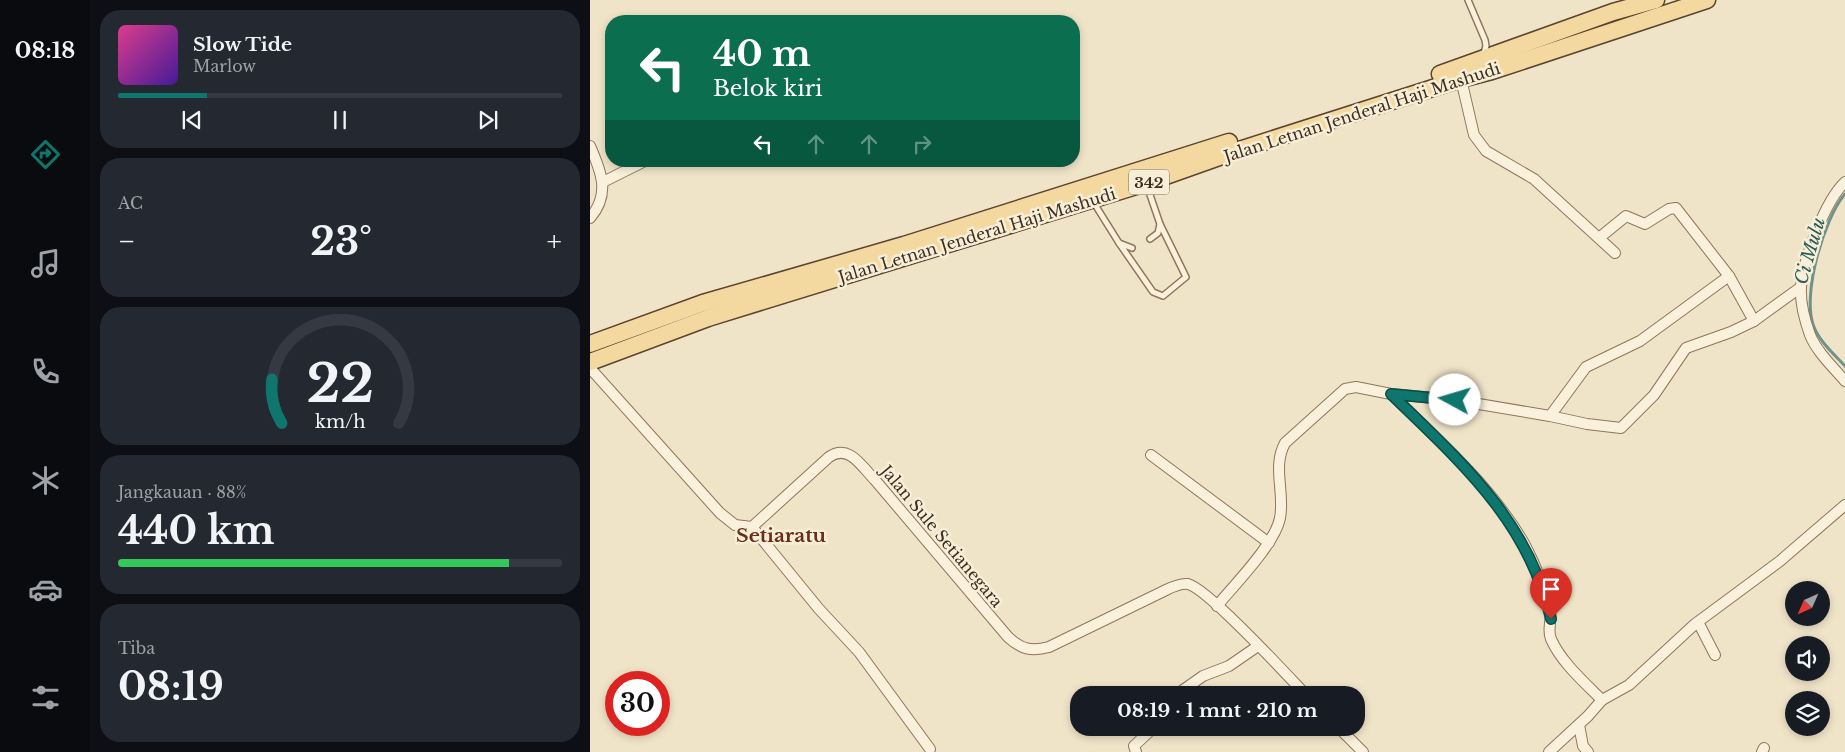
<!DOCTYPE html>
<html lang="id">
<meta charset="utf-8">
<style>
body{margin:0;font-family:"Libre Baskerville",serif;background:#242831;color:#f1f3f6;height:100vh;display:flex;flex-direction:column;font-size:19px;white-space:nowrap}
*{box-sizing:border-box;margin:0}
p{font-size:16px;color:#9ea1a6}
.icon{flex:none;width:28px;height:28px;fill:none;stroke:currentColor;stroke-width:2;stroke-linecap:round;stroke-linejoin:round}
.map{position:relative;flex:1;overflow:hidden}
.drawer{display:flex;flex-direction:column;gap:10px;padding:10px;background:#0d0f14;width:500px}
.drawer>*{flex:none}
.top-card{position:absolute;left:15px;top:15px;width:475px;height:152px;border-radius:20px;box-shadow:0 2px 8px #0003;background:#0b6e4f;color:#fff;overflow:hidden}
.needle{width:32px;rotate:225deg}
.fabs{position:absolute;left:1195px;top:581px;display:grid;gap:10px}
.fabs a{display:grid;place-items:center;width:45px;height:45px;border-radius:50%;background:#171b24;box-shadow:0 2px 8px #0003;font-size:25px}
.speed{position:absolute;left:15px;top:671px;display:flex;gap:10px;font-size:25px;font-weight:700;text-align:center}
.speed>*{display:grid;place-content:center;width:65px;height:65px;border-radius:50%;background:#171b24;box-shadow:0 2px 8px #0003;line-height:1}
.speed .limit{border:8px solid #d22;background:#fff;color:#111}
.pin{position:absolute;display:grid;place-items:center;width:42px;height:42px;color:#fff;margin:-51px -21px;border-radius:50% 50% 50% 0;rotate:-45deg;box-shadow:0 0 5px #0007}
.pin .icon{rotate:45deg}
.me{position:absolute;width:55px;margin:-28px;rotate:276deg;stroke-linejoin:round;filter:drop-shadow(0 0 4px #0008)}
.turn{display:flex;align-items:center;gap:18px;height:105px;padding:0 25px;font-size:22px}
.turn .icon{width:65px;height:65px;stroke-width:2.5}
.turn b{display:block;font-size:35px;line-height:42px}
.lanes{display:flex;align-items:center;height:48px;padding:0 25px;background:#0003;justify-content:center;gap:25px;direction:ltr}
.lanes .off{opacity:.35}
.big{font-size:38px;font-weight:800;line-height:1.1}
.drawer .tile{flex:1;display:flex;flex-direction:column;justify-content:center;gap:8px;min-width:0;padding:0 18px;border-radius:20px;background:#242831}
.drawer .dial{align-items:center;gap:0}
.dial svg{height:130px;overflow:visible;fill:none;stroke:#363941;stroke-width:7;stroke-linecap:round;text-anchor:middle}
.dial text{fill:#f1f3f6;stroke:none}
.song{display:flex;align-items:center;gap:15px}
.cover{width:60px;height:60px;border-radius:8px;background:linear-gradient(135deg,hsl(330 70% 55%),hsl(260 70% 35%))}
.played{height:5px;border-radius:2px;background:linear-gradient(90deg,#0f766e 20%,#363941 20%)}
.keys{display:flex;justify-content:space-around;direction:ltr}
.heat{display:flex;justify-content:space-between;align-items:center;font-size:28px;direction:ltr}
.charge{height:8px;border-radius:4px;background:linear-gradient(90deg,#34c759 88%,#363941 0)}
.trip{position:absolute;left:480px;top:686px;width:295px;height:50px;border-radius:20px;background:#171b24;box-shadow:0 2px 8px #0003;font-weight:800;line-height:50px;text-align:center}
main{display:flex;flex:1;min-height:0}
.tab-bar{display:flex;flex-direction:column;width:90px;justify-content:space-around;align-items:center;background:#090b0e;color:#9ea1a6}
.tab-bar .icon{width:35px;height:35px}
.tab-bar .on{color:#0f766e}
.tab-bar b{font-size:22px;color:#f1f3f6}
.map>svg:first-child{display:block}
</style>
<main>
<nav class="tab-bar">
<b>08:18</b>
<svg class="icon on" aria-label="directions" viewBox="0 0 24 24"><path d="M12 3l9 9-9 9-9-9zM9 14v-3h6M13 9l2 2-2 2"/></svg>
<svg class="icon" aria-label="music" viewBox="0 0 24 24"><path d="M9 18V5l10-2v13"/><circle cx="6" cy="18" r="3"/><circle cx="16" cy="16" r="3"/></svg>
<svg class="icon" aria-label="phone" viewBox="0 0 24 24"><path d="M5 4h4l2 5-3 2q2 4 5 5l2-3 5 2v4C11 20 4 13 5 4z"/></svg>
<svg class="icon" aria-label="climate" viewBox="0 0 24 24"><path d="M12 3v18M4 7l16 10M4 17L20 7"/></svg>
<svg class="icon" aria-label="car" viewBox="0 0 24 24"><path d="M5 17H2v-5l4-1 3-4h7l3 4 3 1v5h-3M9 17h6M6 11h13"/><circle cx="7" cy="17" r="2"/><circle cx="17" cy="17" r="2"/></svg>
<svg class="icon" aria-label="filters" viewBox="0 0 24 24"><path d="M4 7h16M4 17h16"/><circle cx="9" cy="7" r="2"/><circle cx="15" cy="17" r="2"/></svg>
</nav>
<section class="drawer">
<div class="tile">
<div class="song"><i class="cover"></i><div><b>Slow Tide</b><p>Marlow</p></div></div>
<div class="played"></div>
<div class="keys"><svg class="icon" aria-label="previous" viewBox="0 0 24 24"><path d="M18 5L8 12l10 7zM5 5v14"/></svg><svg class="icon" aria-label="pause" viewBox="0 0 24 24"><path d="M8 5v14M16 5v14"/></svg><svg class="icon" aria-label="next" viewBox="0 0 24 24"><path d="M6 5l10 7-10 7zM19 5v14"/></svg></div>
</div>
<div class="tile"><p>AC</p>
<div class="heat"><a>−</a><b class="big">23°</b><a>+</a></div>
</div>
<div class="tile dial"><svg viewBox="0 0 100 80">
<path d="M14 69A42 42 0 1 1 86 69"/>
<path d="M14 69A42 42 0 0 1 8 42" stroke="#0f766e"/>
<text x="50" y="56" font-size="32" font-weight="700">22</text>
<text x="50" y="72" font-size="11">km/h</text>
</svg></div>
<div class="tile"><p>Jangkauan · 88%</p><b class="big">440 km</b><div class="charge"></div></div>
<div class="tile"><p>Tiba</p><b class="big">08:19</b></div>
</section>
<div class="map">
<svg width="1255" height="752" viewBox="0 0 1255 752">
<rect width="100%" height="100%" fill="#f0e4c8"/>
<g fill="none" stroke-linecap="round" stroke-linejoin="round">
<path stroke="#6f938a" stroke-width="3" d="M 1255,194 C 1234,218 1211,296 1224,327 C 1230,342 1244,354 1255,366"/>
<defs>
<g id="lane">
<polyline points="878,0 895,40 896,46 893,56"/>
<polyline points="557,186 570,224 568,233 560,239"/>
<polyline points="504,203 529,243 542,248"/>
<polyline points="529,243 563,292 573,296 596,277 570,224"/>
</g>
<g id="street">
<polyline points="871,79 884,135 896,151 944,179 1025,253"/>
<path d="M 0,146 C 11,171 21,194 0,218"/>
<polyline points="13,182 55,161"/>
<path d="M 1255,182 C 1235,201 1213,260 1211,287 C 1210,302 1215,321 1220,335 C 1227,352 1243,367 1255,381"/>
<polyline points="1009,238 1036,216 1055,224 1079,209 1086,208 1139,276 1164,321"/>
<path d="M 0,368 L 130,513 L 145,525 L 162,527 L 239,457 C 259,443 272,467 285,480 L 418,637 C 431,649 441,652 459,647 L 576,590 C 582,587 590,583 598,584 C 618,589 697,675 716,695"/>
<path d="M 801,394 C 848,440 902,487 935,545 C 946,566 955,589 960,612 C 962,621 957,630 961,639 C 971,662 994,682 1012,700 L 1039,685 L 1105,624 L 1190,561 L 1255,505"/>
<polyline points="960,416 996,367 1050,341 1139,276"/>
<polyline points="561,455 679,543"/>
<polyline points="162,527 229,609 269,652 340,749"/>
<path d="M 627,606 C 644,585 685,544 690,518 C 695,493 682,466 695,443 L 755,389 L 766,387 L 801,394 L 865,400 L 960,416 L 997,424 L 1031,428 L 1064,395 L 1096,348 L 1141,332 L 1164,321 L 1211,287"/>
<polyline points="1108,622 1125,655"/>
<polyline points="586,695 613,676 639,666 668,646"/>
<polyline points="989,725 993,746 998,752"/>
<polyline points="749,728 773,752"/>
<polyline points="546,752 544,746 563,728"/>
<polyline points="959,752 998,716 1012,700"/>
<polyline points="1172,752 1174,748"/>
</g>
<g id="primary">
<polyline points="850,74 1023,12 1066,0"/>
<polyline points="0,344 113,303 314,245 639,142"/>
<polyline points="0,362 118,318 556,183 649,150 871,79 902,71 1117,0"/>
</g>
</defs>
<use href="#lane" stroke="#8d765c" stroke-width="8"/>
<use href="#street" stroke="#8d765c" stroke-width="12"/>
<use href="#primary" stroke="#5b4430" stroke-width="19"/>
<use href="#lane" stroke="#faf1dc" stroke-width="5"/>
<use href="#street" stroke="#faf1dc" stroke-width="10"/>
<use href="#primary" stroke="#f3d9a0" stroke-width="16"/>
</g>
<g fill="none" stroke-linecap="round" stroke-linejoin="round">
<defs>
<path id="route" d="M 865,400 L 801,394 C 870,461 939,521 961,619"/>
</defs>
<use href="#route" stroke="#0a4d48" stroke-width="12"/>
<use href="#route" stroke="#0f766e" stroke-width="9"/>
</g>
<g text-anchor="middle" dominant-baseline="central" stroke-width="5" stroke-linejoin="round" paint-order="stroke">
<rect fill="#f7eed8" stroke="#756857" stroke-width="1" x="539" y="169.5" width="40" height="25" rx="4"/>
<g font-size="15" font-weight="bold" fill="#3d2e20">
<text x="559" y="182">342</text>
</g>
<g font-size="16" fill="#3d2e20" stroke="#f7eed8">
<text transform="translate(772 112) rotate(-18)">Jalan Letnan Jenderal Haji Mashudi</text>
<text transform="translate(387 235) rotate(-17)">Jalan Letnan Jenderal Haji Mashudi</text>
<text transform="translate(352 536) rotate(50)">Jalan Sule Setianegara</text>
</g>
<g font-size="18" font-style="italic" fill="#2f5d5a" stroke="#f7eed8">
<text transform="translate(1220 251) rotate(-74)">Ci Mulu</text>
</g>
<g font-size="19" font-weight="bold" fill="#6b2e1e" stroke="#f7eed8">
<text x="191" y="535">Setiaratu</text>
</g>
</g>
</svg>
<div class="fabs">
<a><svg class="needle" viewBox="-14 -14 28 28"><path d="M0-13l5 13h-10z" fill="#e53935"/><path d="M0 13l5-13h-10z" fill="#9ea1a6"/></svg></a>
<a><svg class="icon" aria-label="sound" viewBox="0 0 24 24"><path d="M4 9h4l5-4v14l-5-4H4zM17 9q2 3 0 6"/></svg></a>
<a><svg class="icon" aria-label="layers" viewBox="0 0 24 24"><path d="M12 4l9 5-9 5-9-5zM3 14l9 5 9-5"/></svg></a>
</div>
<div class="speed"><div class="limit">30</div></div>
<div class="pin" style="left:961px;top:619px;background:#d93025"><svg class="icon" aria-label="arrive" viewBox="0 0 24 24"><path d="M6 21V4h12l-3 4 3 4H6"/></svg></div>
<svg class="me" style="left:865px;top:400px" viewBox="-20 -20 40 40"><circle r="19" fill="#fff"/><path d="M0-13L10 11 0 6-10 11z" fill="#0f766e"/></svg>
<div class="trip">08:19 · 1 mnt · 210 m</div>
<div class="top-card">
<div class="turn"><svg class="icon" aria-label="left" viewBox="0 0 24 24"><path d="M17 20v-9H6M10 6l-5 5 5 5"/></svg><div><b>40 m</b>Belok kiri</div></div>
<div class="lanes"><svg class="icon" aria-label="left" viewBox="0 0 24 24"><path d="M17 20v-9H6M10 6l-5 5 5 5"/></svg><svg class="icon off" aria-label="ahead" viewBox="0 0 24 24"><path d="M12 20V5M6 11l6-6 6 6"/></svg><svg class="icon off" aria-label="ahead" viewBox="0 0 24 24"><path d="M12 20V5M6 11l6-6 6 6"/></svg><svg class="icon off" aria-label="right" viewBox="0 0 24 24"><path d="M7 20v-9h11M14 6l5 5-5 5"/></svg></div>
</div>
</div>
</main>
